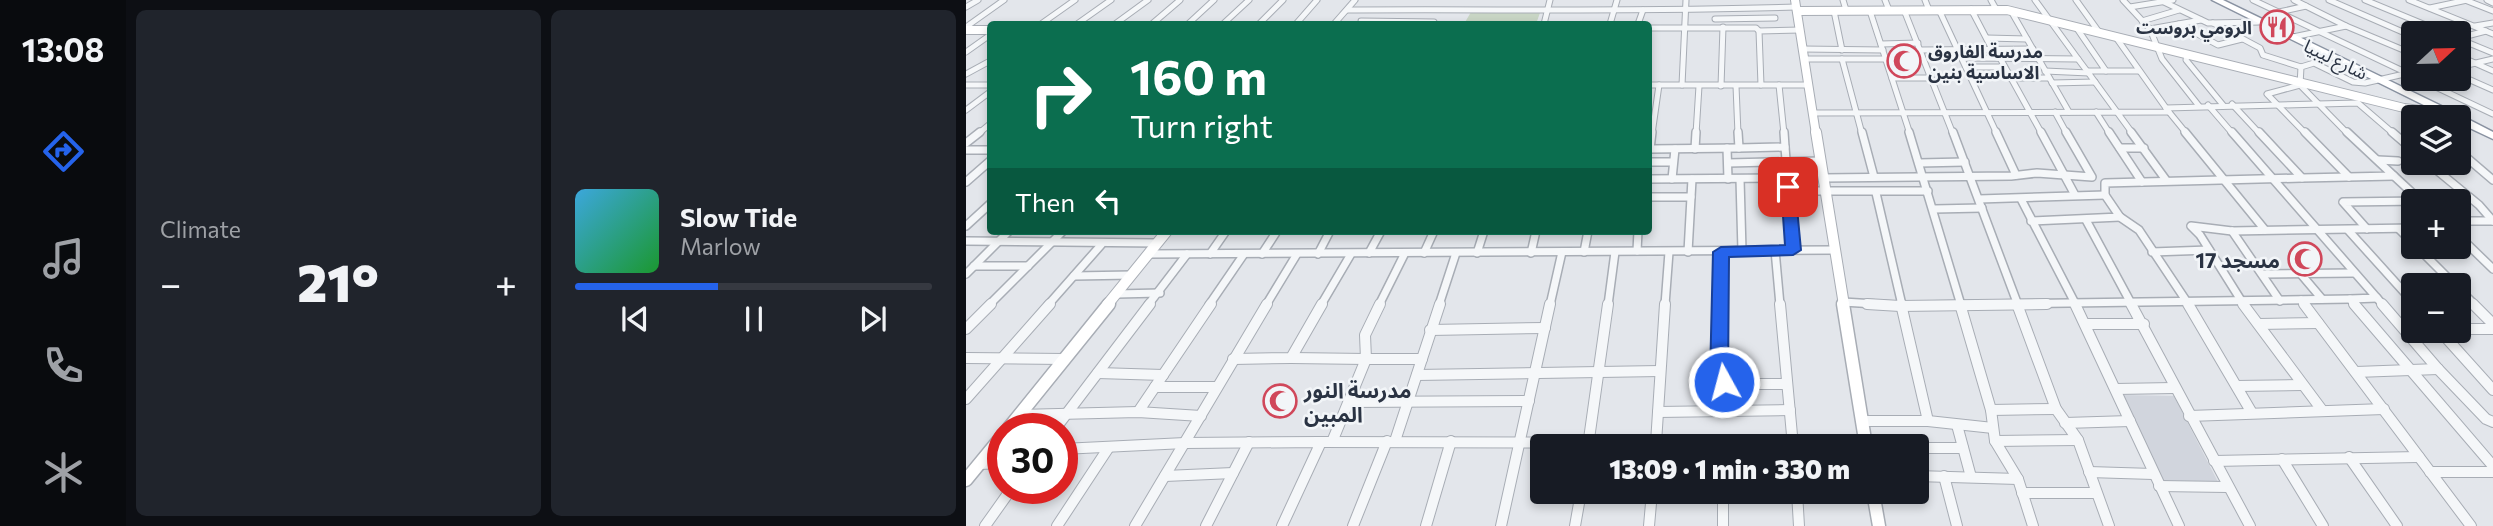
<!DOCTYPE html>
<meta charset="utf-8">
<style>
body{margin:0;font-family:Commissioner,"Noto Sans Arabic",sans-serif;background:#20242c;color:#f1f3f6;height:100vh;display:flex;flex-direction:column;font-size:26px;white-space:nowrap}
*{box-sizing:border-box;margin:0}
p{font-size:23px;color:#9ea1a6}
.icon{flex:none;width:38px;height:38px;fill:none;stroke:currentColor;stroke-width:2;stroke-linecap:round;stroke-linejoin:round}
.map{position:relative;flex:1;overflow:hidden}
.details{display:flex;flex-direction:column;gap:10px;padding:10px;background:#0d0f14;width:840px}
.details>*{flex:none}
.top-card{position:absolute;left:21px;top:21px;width:665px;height:214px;border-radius:7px;box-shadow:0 4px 10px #0003;background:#0b6e4f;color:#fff;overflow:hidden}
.needle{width:46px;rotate:68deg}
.fabs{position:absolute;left:1435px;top:21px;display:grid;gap:14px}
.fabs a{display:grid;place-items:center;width:70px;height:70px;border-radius:7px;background:#171b24;box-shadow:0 4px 10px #0003;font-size:35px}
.speed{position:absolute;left:21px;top:413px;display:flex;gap:14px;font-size:35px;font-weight:700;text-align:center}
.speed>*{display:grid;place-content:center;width:91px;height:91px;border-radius:50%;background:#171b24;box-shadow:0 4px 10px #0003;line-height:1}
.speed .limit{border:10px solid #d22;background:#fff;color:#111}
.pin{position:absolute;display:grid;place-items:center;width:60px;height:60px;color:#fff;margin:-30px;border-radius:14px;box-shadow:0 4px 10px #0006}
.me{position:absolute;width:77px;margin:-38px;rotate:353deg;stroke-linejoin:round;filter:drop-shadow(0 0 5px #0008)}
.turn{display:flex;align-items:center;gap:24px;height:147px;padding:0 28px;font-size:32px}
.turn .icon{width:91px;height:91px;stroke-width:2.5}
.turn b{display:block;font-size:49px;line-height:60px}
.then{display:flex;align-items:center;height:66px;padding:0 28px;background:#0003;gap:14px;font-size:26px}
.big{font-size:52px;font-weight:800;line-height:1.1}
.details .widget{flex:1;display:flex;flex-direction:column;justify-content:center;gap:10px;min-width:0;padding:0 24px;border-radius:10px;background:#20242c}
.song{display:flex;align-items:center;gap:21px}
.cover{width:84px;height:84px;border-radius:10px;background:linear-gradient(135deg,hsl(200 70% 55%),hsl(130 70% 35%))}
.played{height:7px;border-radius:4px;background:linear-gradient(90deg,#2563eb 40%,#363941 40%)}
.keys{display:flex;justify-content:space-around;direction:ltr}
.heat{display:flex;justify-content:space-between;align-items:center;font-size:38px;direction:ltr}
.details .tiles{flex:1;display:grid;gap:10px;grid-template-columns:repeat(2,1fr)}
.trip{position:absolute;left:564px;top:434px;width:399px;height:70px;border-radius:7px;background:#171b24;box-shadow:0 4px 10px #0003;font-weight:800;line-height:70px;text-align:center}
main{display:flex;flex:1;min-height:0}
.menu{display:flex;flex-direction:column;width:126px;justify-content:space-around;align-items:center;background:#090b0e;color:#9ea1a6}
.menu .icon{width:49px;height:49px}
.menu .selected{color:#2563eb}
.menu b{font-size:32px;color:#f1f3f6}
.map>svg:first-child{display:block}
</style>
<main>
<nav class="menu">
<b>13:08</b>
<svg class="icon selected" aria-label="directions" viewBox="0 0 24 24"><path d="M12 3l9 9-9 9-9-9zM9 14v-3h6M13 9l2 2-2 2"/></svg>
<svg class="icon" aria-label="music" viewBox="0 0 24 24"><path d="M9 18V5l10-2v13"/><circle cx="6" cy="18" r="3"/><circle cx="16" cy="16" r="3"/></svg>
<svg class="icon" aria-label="phone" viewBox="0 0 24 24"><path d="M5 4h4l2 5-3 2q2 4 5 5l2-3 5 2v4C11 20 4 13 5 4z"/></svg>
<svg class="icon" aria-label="climate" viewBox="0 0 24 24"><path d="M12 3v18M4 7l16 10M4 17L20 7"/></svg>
</nav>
<section class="details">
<div class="tiles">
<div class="widget"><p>Climate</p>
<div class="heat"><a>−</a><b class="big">21°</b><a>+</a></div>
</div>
<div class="widget">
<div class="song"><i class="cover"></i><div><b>Slow Tide</b><p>Marlow</p></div></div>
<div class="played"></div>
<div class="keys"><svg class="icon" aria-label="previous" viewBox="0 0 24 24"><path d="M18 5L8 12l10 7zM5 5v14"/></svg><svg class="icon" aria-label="pause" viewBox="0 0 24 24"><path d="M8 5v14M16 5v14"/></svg><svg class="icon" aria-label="next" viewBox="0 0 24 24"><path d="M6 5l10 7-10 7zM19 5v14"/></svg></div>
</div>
</div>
</section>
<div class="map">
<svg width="1527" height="526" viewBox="0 0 1527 526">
<rect width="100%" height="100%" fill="#e3e6eb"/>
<polygon fill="#d1d5dd" points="1157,395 1208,396 1253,484 1196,483"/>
<polygon fill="#c8d5c4" points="575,10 570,24 498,24 505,12"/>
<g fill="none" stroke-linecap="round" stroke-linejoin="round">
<defs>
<g id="street-far2">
<polyline points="877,0 880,10"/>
<polyline points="919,0 923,10"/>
<polyline points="959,0 963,10"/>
<polyline points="1025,0 1030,9"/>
<polyline points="1069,0 1112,59"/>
<polyline points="1110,0 1133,32"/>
<polyline points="1157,0 1184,29 1196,59 1233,106"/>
<polyline points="1287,0 1441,73"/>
<polyline points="1328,0 1380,26"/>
<polyline points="1363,0 1439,33"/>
<polyline points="1399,0 1479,33"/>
<polyline points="1443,0 1527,34"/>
<polyline points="1499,0 1527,11"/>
<polyline points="1521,0 1527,3"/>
<polyline points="1198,2 1242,23 1295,22"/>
<polyline points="0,7 12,0"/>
<polyline points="1164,7 1207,0"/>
<polyline points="1464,8 1501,0"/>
<polyline points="1005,9 1026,49"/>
<path d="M 381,10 C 531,9 680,12 830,7"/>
<polyline points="938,10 987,134"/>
<polyline points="973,10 1031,134"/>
<polyline points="868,11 876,50"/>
<polyline points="904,11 944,134"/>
<polyline points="1045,11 1103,112"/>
<polyline points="1313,12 1340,6"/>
<polyline points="749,19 809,18"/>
<polyline points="395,21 468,22"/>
<polyline points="1176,21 1213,10"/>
<polyline points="1247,23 1294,48 1297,55 1335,67"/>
<polyline points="75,24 109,0"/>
<polyline points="111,24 145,0"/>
<polyline points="149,24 182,0"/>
<polyline points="186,24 214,0"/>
<polyline points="222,24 248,0"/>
<polyline points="257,24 283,0"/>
<polyline points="293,24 317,0"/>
<polyline points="330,24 351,0"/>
<polyline points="368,24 389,0"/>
<polyline points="578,24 584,0"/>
<polyline points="644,24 651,0"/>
<polyline points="672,24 677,10"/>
<polyline points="1213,24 1252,45 1276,39"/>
<polyline points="1509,26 1527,23"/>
<polyline points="0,27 38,0"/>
<polyline points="1110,27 1140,71 1121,71 1167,134"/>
<polyline points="682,28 790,28 793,31"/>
<polyline points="1184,29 1235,20"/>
<polyline points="1149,36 1200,108"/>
<polyline points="1447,36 1439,33 1462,27"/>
<polyline points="1327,37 1380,26 1447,54"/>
<polyline points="1021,38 1061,39"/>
<polyline points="1493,38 1520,31"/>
<polyline points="1493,39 1527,53"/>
<polyline points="915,44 952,43"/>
<polyline points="837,49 917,50"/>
<polyline points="955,50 1067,49"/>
<polyline points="0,52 24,35"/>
<polyline points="1221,55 1220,60 1257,105"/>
<polyline points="1493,56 1527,71"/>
<polyline points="996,58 1112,59 1121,71"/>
<polyline points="1034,58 1076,134"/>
<polyline points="839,59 920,59"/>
<polyline points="876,59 896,134"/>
<polyline points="1000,67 1038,67"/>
<polyline points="1493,67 1527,59"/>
<polyline points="1079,71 1123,73"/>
<polyline points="1140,71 1173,71"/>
<polyline points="0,74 24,61"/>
<polyline points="1493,75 1527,90"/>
<polyline points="926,78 965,78"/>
<polyline points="1044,78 1083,78"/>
<polyline points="1453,79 1527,114"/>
<polyline points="1086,83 1129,82"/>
<polyline points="0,85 24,85"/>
<polyline points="682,85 843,85"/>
<polyline points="716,85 720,0"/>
<polyline points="795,85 793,31 834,30"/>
<polyline points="813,85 818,134"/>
<polyline points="1334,85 1382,134"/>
<polyline points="755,86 757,27"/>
<polyline points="770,86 772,134"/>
<polyline points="1266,104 1294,134"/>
<polyline points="1242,105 1267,134"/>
<polyline points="1442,109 1451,117"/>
<polyline points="0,110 24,92"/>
<polyline points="1089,112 1101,134"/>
<polyline points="1130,112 1144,134"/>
<polyline points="1203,112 1221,134"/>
<polyline points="847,113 1203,112 1200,108 1392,103 1428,134"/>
<polyline points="12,134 24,124"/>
<polyline points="686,134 693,85"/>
<polyline points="730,134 733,86"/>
<polyline points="1340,134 1301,94 1334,85 1335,67 1348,63 1387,82 1399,83 1447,72"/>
</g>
<g id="street-far1">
<polyline points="686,132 684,149 773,148"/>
<polyline points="772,132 773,148 819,147 818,132"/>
<polyline points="896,132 908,177"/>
<polyline points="943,132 995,305"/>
<polyline points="987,132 1052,305"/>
<polyline points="1030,132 1050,175"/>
<polyline points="1075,132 1109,195"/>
<polyline points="1143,132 1176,182"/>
<polyline points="1165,132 1200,180"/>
<polyline points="1219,132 1299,230"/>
<polyline points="1266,132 1411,298 1384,299 1390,305"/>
<polyline points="1293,132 1336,178 1428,176 1381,132"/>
<polyline points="1339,132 1383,177"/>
<polyline points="1426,132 1447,150"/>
<polyline points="0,143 14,132"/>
<polyline points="819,147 827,250"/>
<polyline points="761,148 762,179"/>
<polyline points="1154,148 1178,148"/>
<polyline points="729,149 730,132"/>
<polyline points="0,150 24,150"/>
<polyline points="1493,151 1527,180"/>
<polyline points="1412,160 1432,161"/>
<polyline points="682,162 707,162"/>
<polyline points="762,163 854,161"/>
<polyline points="953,163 999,162"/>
<polyline points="1462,163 1513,205 1527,221"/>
<polyline points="857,178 1045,176 1071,173 1126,177 1100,132"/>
<polyline points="682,179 821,178"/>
<polyline points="706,179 709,149"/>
<polyline points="774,179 776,251"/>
<polyline points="0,182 24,161"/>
<polyline points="823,191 962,191"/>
<polyline points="910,193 936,305"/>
<polyline points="682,197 725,197"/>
<polyline points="1013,199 1139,195"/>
<polyline points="1055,199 1110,305"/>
<polyline points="968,209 1016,208"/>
<polyline points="1154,217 1173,230 1223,305"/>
<polyline points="1120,220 1166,305"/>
<polyline points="1065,221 1154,217 1139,195 1139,183 1336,178"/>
<polyline points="1493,221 1527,221"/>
<polyline points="0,226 24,204"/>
<polyline points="1401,229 1377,202 1455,201 1428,176"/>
<polyline points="1433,229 1447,243"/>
<polyline points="1382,230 1447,302"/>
<polyline points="1266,231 1314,301"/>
<polyline points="1493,236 1527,269"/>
<polyline points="0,241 192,243"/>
<polyline points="1451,247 1489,285"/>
<polyline points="809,250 814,305"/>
<polyline points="671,251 672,231"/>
<polyline points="618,252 622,231"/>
<polyline points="722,252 726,179"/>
<polyline points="1186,252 1243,250"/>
<polyline points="403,253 415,231"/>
<polyline points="458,253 468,231"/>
<polyline points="511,253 518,231"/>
<polyline points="565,253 570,231"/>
<polyline points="183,254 869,250"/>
<polyline points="244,254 260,231"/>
<polyline points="296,254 311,231"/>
<polyline points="352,254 364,231"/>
<polyline points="8,266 62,266"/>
<polyline points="1334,273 1356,299"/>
<polyline points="0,274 43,231"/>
<polyline points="1297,274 1388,273"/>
<polyline points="108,276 166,275"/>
<polyline points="1493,289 1509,305"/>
<polyline points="151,294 194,293"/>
<polyline points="1411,298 1417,305"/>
<polyline points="1335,300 1339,305"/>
<polyline points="877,302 926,305"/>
<polyline points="23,305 97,231"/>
<polyline points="82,305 135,245"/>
<polyline points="182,305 221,254"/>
<polyline points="243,305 278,254"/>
<polyline points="300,305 331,254"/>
<polyline points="355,305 385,254"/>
<polyline points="413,305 439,253"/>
<polyline points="473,305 490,253"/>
<polyline points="584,305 596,252"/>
<polyline points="642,305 649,252"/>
<polyline points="699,305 703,252"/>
<polyline points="754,305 755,252"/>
<polyline points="968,305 1384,299"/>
<polyline points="1278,305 1234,235 1225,226 1266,231 1447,228"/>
</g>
<g id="street">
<polyline points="754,304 753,378 763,384 821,384"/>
<polyline points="814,304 827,446"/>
<polyline points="901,304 934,306 1081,304"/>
<polyline points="935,304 962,421"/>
<polyline points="994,304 1025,410 1029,441 1052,479 1067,526"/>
<polyline points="1051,304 1090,409 1112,440 1143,526"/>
<polyline points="1109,304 1213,526"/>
<polyline points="1165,304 1284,526"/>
<polyline points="1222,304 1286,413"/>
<polyline points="1277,304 1356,410"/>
<polyline points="1338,304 1505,526"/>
<polyline points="1388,304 1527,466"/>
<polyline points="1416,304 1472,369 1520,419 1527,422"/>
<polyline points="1507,304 1527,324"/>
<polyline points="1120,324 1178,324"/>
<polyline points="1293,324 1352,323"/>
<polyline points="0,329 25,304"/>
<polyline points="1493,329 1527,329"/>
<polyline points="464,330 579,328"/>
<polyline points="1474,331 1527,390"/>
<polyline points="0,358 98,359"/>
<polyline points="325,358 400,359 399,335 414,304"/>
<polyline points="267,359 325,358 356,304"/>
<polyline points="1390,372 1472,369"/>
<polyline points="132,373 197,375"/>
<polyline points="451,375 694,371"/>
<polyline points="1271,386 1336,385"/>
<polyline points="189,387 251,387"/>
<polyline points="1150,389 1207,388"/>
<polyline points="0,399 84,304"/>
<polyline points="383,402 563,401"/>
<polyline points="1025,410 1090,409"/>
<polyline points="172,412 245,304"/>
<polyline points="692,412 824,410"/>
<polyline points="53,415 172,412 235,416"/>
<polyline points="1223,416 1418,409"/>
<polyline points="896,421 962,421 1027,428"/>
<polyline points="1099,423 1164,421"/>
<polyline points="991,425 1005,477"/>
<polyline points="89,429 184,304"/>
<polyline points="429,441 474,304"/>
<polyline points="1029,441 1112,440"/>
<polyline points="355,442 827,443"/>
<polyline points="366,442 400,359 456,359"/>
<polyline points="690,443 699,304"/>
<polyline points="622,446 642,304"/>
<polyline points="950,448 997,448"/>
<polyline points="96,449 219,443 355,442 316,526"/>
<polyline points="1383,457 1431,526"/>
<polyline points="1316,459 1357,526"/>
<polyline points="1248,461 1453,457"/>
<polyline points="13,464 37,463"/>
<polyline points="1123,472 1187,474"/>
<polyline points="1464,472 1527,472"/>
<polyline points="199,476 267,473"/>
<polyline points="950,476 1052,479"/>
<polyline points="978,476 991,526"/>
<polyline points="1193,486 1261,487"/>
<polyline points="757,492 757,526"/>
<polyline points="831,492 833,526"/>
<polyline points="1056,493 1129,493"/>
<polyline points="19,526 46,488"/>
<polyline points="91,526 143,447"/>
<polyline points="169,526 301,304"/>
<polyline points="240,526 283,442"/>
<polyline points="387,526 421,441"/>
<polyline points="460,526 485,441"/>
<polyline points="535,526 584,304"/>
<polyline points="609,526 615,492"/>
<polyline points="683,526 686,492"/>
</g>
<g id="secondary-far2">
<polyline points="829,0 850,134"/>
<polyline points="831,11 1041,10 1438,108 1484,114"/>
<polyline points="0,30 24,30"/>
</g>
<g id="secondary-far1">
<polyline points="850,132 878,305"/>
<polyline points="141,305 201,231"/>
</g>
<g id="secondary">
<polyline points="877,304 900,446"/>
<polyline points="42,429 143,304"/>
<polyline points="0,480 37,435"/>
<polyline points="907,492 913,526"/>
</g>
<polygon id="highway" points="1246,0 1257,0 1494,115 1527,132 1527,139 1493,123 1493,117 1482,117"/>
</defs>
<use href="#street-far2" stroke="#a8adb5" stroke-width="7"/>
<use href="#street-far1" stroke="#a8adb5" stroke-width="10"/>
<use href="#street" stroke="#a8adb5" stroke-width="12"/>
<use href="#secondary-far2" stroke="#a8adb5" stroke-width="10"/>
<use href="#secondary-far1" stroke="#a8adb5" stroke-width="12"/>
<use href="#secondary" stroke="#a8adb5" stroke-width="15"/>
<use href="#highway" stroke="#8a93a2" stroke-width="3"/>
<use href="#street-far2" stroke="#f5f7f9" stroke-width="5"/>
<use href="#street-far1" stroke="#f5f7f9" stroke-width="7"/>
<use href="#street" stroke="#f5f7f9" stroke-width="10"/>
<use href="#secondary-far2" stroke="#fff" stroke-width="8"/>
<use href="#secondary-far1" stroke="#fff" stroke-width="10"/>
<use href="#secondary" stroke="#fff" stroke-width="12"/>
<use href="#highway" fill="#fff" fill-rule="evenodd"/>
</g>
<path fill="#2563eb" stroke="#184099" stroke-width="2" d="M 822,182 L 829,187 L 835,250 L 827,255 L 763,257 L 762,376 L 767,382 L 764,387 C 754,390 748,387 744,378 L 747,252 L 755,247 L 819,245 L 815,187 Z"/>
<defs>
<symbol id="restaurant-ring" viewBox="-11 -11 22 22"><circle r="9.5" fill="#f2f5f8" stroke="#d0475a" stroke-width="1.5"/><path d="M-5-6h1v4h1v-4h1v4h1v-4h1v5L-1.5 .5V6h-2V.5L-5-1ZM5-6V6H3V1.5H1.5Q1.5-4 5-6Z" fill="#d0475a"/></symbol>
<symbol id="mosque-ring" viewBox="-11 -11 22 22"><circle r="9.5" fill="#f2f5f8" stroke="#d0475a" stroke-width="1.5"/><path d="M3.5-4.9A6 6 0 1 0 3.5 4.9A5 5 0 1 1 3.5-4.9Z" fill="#d0475a"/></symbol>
</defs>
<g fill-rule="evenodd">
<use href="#restaurant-ring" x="1292" y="8" width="38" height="38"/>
<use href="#mosque-ring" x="919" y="42" width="38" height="38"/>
<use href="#mosque-ring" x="1320" y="240" width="38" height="38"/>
<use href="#mosque-ring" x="295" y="382" width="38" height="38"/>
</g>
<g text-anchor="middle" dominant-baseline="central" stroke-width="5" stroke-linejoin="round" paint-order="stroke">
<g font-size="18" font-weight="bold" fill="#2a3343" stroke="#f2f5f8" text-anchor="end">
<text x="1286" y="27">الرومي بروست</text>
<text x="962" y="51" text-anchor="start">مدرسة الفاروق<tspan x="962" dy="21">الاساسية بنين</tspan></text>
</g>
<g font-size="18" fill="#2a3343" stroke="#f2f5f8">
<text transform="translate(1370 59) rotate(26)">شارع ليبيا</text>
</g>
<g font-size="21" font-weight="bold" fill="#2a3343" stroke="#f2f5f8" text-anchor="end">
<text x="1314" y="259">مسجد 17</text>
<text x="338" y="389" text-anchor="start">مدرسة النور<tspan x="338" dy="24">المبين</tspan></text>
</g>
</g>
</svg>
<div class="fabs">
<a><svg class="needle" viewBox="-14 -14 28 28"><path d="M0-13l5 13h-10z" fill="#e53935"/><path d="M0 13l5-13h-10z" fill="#9ea1a6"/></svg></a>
<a><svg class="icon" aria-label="layers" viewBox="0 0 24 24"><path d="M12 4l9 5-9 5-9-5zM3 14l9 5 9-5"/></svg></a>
<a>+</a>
<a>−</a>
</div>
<div class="speed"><div class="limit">30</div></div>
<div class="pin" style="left:822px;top:187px;background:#d93025"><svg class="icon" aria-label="arrive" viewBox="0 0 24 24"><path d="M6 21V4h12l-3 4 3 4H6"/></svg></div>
<svg class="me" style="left:758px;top:382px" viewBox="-20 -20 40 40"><circle r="17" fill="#2563eb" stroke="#fff" stroke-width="3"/><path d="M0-11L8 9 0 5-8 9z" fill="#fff"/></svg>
<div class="trip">13:09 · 1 min · 330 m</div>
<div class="top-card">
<div class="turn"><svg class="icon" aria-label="right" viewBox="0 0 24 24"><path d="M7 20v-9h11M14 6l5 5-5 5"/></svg><div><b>160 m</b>Turn right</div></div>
<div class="then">Then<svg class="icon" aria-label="left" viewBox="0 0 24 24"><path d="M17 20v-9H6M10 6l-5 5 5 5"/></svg></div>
</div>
</div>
</main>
